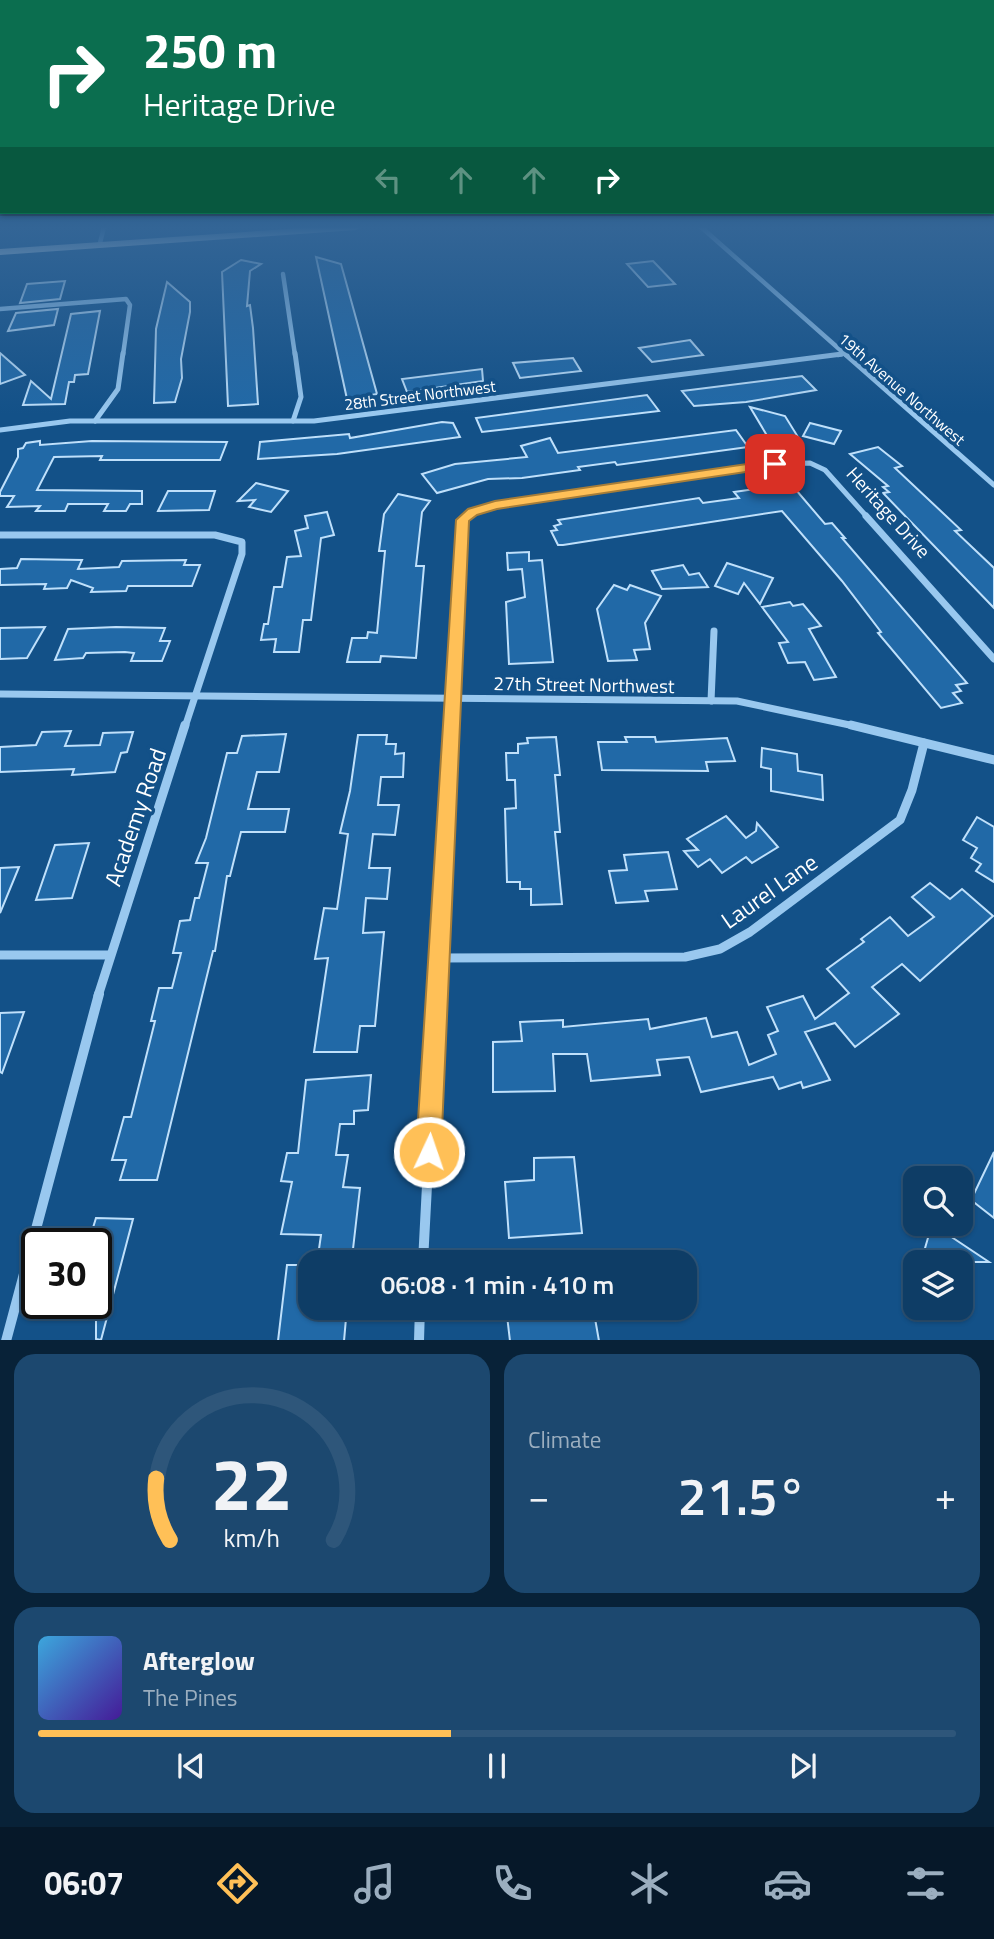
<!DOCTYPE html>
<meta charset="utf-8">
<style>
body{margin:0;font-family:"Titillium Web",sans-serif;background:#1c486f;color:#f1f3f6;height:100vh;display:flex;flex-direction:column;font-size:26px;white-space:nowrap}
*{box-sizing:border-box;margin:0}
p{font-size:23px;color:#9baebf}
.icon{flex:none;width:38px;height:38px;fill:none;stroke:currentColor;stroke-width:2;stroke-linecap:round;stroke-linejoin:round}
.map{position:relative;height:1340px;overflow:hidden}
.sheet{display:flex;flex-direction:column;gap:14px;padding:14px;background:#082238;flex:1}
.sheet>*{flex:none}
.top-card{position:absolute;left:0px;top:0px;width:994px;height:214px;box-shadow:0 2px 5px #0004,0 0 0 2px #2e567a;background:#0b6e4f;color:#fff;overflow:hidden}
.tools{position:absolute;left:903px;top:1166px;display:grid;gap:14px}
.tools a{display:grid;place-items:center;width:70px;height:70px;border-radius:14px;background:#0e3d66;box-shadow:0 2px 5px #0004,0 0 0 2px #2e567a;font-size:35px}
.speed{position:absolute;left:21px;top:1228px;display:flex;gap:14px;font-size:35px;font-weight:700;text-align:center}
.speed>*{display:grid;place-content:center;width:91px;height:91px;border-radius:50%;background:#0e3d66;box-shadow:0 2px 5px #0004,0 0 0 2px #2e567a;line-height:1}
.speed .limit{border:4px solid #111;border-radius:10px;background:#fff;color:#111}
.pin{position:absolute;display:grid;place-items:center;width:60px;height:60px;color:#fff;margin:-30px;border-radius:14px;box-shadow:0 4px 10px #0006}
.me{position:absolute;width:77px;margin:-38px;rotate:3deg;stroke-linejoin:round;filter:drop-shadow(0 0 5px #0008)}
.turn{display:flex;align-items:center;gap:24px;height:147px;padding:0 28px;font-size:32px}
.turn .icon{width:91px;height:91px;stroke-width:2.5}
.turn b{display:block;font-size:49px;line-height:60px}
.lanes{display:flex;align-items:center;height:66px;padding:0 28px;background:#0003;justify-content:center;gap:35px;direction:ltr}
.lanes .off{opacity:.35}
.big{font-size:52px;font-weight:600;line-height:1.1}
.sheet .tile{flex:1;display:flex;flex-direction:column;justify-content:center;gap:10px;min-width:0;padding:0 24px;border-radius:21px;background:#1c486f}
.sheet .dial{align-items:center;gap:0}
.dial svg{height:182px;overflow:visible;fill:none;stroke:#2e567a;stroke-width:7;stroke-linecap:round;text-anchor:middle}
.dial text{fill:#f1f3f6;stroke:none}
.song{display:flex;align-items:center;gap:21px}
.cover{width:84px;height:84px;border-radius:10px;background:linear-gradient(135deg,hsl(200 70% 55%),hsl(260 70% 35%))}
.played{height:7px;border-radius:4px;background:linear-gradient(90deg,#ffc057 45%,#2e567a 45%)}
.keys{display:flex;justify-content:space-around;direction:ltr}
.heat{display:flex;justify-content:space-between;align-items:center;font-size:38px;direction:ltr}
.sheet .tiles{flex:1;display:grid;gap:14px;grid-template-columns:1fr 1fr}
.tile:last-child{grid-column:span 2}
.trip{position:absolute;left:298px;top:1250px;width:399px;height:70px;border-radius:21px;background:#0e3d66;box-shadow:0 2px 5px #0004,0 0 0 2px #2e567a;font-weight:600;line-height:70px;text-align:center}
.dock{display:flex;height:112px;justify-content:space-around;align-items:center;background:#061829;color:#9baebf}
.dock .icon{width:49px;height:49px}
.dock .current{color:#ffc057}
.dock b{font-size:32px;color:#f1f3f6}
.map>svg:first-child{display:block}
</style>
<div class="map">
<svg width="994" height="1341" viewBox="0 0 994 1341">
<rect width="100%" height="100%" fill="#135188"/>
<g fill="#2169a7" stroke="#bfe0fb" stroke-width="2">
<polygon points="316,257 341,264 377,394 347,399"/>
<polygon points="241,260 261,264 250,271 247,306 250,305 253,328 258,404 228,406 222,272"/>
<polygon points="653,261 675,284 648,287 627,264"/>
<polygon points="65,281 60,299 20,303 27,284"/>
<polygon points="167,282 190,302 190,312 181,359 182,378 175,402 154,403 156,329"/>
<polygon points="58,309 54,325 8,331 16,313"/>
<polygon points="100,311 88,374 75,375 74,382 69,382 65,404 23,405 31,381 51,399 71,314"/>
<polygon points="690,340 703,355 652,362 639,348"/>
<polygon points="0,353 25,375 0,384"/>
<polygon points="573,358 581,371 520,378 513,363"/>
<polygon points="482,369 483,381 407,392 402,379"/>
<polygon points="802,376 816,390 746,402 694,406 682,391"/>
<polygon points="647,395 659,411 482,432 476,418"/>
<polygon points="750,407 785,416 798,437 769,439"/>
<polygon points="442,422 453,423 460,437 337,454 258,459 260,442 349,434 350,438"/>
<polygon points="810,423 841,431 834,444 803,436"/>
<polygon points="736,430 748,447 617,465 615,462 578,467 580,470 522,478 488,479 437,493 422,474 455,464 527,457 521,446 550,438 558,453"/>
<polygon points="40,441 40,445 92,441 227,442 220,460 100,460 102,456 54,457 37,490 142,491 142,504 130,504 126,511 104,511 108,504 68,504 65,511 36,511 40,506 7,507 14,496 0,496 0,492 18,457 18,449 23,448 26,443"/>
<polygon points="878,447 902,466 895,468 961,530 955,531 994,568 994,608 883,493 889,492 883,487 888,486 850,454"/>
<polygon points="256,483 288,491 271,512 249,507 255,500 238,501"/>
<polygon points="791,484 825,524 832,523 845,538 842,538 967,683 956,685 961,691 953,693 962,703 941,708 878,633 881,632 842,581 782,511 563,545 558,545 551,531 557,530 554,526 561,524 558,520 699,498 703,503 739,498 734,492"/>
<polygon points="168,491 215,491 209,510 158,511"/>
<polygon points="398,494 430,501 422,512 416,566 424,566 416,658 381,656 380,662 347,662 352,638 367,638 368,632 377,633 385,551 379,551 384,514"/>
<polygon points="327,512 334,535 321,538 311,620 303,620 299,652 274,652 276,639 261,640 264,624 268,624 274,587 282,587 287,557 301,556 295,531 308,528 305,516"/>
<polygon points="529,552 529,561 542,560 553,662 509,664 506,602 525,597 522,569 508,570 507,553"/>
<polygon points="21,559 82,560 78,569 119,567 122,561 186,560 184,565 200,565 192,586 128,586 126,591 91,592 93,588 71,580 67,588 44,589 46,584 0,585 0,569 17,568"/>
<polygon points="727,563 773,578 760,604 744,583 738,594 715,586"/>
<polygon points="683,565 689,575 699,573 708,587 662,589 652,571"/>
<polygon points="614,585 627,590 630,585 661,596 645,623 650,649 634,650 637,660 608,661 597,609"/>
<polygon points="790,602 793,606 803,604 821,626 809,629 836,677 814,680 805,662 788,663 779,643 788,642 762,607"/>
<polygon points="45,627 27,658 0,659 0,628"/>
<polygon points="116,627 165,628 160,641 170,641 162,661 131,661 134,653 125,652 86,653 83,658 55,660 68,629"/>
<polygon points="71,731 65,746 100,745 103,733 133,732 127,752 121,753 115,772 72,775 74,769 0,772 0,747 36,745 42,732"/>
<polygon points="286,734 279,772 257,772 248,809 289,809 285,832 241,832 230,876 227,876 215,951 213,951 157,1180 120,1180 126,1160 112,1160 124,1117 131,1117 155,1021 151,1021 159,988 172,988 181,953 173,953 180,921 190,920 195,898 199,898 208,863 196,863 206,838 227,753 237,753 242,736"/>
<polygon points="358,735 387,735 386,744 396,744 395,754 404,753 403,777 381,777 378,805 399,805 395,835 373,834 369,868 390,868 387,899 366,898 363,933 384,932 375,1026 360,1026 357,1052 314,1052 328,958 315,959 324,908 337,909 348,834 340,833 350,791"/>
<polygon points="556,737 560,775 555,775 560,832 555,832 562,904 531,905 531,889 520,889 520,882 507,882 505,809 516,808 515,780 507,780 506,753 518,753 518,744 528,743 527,738"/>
<polygon points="625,737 655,737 656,742 727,738 735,761 706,762 708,771 602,770 598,742 627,742"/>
<polygon points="762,748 797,754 798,771 822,775 823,800 771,791 771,769 761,767"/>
<polygon points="726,816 746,838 756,831 757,823 778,847 752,863 746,857 722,873 710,859 698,867 684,851 698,850 687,839"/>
<polygon points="977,817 994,827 994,882 976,871 981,864 971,858 977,848 963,840"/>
<polygon points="89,843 72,898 36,900 55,845"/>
<polygon points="668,852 677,889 645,891 648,901 616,903 609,871 627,870 624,855"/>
<polygon points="19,867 0,913 0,868"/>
<polygon points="930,883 950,899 962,889 993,916 920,981 902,964 872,987 899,1014 855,1047 835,1023 805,1032 830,1080 803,1088 801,1082 779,1089 773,1077 701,1092 689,1057 657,1060 660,1075 591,1081 587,1054 553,1054 555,1091 493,1092 493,1042 522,1041 520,1022 563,1020 563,1027 648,1019 650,1029 706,1018 712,1037 737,1032 749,1065 776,1054 768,1035 778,1031 767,1007 803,996 815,1019 849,993 827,969 864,942 861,939 890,917 908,936 934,917 912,897"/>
<polygon points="24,1012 2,1073 0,1072 0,1013"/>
<polygon points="371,1075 368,1110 354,1111 354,1124 340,1124 336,1155 348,1155 343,1187 360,1188 353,1249 319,1249 321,1235 281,1234 292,1182 281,1181 287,1153 298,1153 306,1080"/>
<polygon points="994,1152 994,1218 971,1200"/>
<polygon points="574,1157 582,1233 509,1238 505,1182 534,1180 534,1158"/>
<polygon points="96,1218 133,1219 101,1340 96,1339 96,1244 88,1244"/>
<polygon points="932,1224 989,1262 973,1262 966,1292 961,1291 961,1262 921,1262"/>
<polygon points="287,1265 310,1265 310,1307 347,1307 344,1341 278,1341"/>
<polygon points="506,1307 593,1307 599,1341 510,1341"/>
</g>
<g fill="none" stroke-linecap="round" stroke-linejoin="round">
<g stroke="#99c8ef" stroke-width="4.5">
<polyline points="701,227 846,355"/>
<polyline points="100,243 104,227"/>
<polyline points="283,274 295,355"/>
<polyline points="0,309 126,299 130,305 123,355"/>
<polyline points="838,355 842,354"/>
</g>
<g stroke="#99c8ef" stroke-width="5">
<polyline points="844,353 994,485"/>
<polyline points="95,421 118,389 123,353"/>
<polyline points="293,421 301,397 295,353"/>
<polyline points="0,430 70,421 314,421 842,354"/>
<polyline points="466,518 472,512 495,505 775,464 810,463 825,470 868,518"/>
</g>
<g stroke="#99c8ef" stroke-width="7">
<polyline points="866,516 994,659"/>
<polyline points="0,535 215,535 242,542 242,554 185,727"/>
<polyline points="0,694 737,701 859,727"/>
<polyline points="711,701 714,631"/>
<polyline points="452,727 463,520 468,516"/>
</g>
<g stroke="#99c8ef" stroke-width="9">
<polyline points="851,725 994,760"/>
<polyline points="0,955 109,955"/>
<polyline points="439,958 685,957 720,949 750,932 900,820 912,790 924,743"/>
<polyline points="98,996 185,725"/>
<polyline points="437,996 452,725"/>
</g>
<g stroke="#99c8ef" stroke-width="10">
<polyline points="423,1262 437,994"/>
<polyline points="6,1341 99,994"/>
<polyline points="419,1341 420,1307"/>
</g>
<polygon fill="#fff" fill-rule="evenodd" points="317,227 361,227 356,230 0,255 0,249"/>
</g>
<linearGradient id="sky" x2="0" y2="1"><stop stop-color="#0a2d4b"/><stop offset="0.55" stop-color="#336596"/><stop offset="1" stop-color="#336596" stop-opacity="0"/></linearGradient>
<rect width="994" height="414" fill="url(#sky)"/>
<polygon fill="#ffc057" stroke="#a67d39" stroke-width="2" points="775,460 781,464 779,467 497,509 477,515 469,521 441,1152 437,1160 429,1164 420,1160 416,1152 456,520 468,509 495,501"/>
<g text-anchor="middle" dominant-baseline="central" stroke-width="7" stroke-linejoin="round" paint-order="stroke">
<g font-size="16" fill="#fff" stroke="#135188">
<text transform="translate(902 389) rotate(41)">19th Avenue Northwest</text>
<text transform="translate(420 395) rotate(-7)">28th Street Northwest</text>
</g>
<g font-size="19" fill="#fff" stroke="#135188">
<text transform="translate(889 512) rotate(48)">Heritage Drive</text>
<text transform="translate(584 684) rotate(1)">27th Street Northwest</text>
</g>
<g font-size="23" fill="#fff" stroke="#135188">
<text transform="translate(135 817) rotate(-71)">Academy Road</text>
<text transform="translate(769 891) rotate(-35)">Laurel Lane</text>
</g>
</g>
</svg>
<div class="tools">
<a><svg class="icon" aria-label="search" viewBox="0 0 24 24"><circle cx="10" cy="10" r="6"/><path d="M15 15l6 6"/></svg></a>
<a><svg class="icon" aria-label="layers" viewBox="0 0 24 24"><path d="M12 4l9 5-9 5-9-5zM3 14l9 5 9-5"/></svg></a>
</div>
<div class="speed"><div class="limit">30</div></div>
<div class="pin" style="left:775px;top:464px;background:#d93025"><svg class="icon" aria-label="arrive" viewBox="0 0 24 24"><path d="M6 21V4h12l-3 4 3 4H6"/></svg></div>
<svg class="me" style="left:429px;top:1152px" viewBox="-20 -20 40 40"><circle r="17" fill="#ffc057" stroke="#fff" stroke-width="3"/><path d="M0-11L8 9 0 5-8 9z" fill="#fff"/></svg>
<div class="trip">06:08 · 1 min · 410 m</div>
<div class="top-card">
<div class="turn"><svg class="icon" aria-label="right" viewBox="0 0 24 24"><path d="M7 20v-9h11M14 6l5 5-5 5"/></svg><div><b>250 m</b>Heritage Drive</div></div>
<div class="lanes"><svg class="icon off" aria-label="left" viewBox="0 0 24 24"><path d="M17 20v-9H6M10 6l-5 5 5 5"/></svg><svg class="icon off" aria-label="ahead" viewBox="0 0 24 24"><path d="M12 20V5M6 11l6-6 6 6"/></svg><svg class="icon off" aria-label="ahead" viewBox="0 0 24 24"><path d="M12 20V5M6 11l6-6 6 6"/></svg><svg class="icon" aria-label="right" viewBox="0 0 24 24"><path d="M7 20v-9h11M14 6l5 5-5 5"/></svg></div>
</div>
</div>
<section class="sheet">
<div class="tiles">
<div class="tile dial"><svg viewBox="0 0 100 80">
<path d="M14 69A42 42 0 1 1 86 69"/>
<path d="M14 69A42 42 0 0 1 8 42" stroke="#ffc057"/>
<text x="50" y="56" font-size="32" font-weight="700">22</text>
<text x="50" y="72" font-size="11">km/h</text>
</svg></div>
<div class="tile"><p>Climate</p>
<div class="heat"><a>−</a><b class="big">21.5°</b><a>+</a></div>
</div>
<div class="tile">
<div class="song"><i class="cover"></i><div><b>Afterglow</b><p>The Pines</p></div></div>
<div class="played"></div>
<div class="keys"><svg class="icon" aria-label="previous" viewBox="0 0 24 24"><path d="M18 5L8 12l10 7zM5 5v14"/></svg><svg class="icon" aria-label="pause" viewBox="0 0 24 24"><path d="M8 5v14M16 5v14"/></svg><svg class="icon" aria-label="next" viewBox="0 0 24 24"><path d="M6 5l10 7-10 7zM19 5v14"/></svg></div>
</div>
</div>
</section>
<nav class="dock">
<b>06:07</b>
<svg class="icon current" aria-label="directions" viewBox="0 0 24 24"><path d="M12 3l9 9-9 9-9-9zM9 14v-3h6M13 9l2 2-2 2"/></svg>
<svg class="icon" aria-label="music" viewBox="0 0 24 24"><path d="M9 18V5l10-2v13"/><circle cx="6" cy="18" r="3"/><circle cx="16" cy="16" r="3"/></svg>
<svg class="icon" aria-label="phone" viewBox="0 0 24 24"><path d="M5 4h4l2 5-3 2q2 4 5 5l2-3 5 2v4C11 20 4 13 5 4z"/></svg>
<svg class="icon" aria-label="climate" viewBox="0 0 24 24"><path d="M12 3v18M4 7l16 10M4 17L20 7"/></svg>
<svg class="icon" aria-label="car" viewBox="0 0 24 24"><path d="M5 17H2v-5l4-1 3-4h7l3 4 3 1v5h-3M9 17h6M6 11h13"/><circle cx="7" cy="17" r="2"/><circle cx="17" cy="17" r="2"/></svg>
<svg class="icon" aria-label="filters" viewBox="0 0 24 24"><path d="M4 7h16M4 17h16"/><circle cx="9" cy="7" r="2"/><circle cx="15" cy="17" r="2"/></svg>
</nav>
